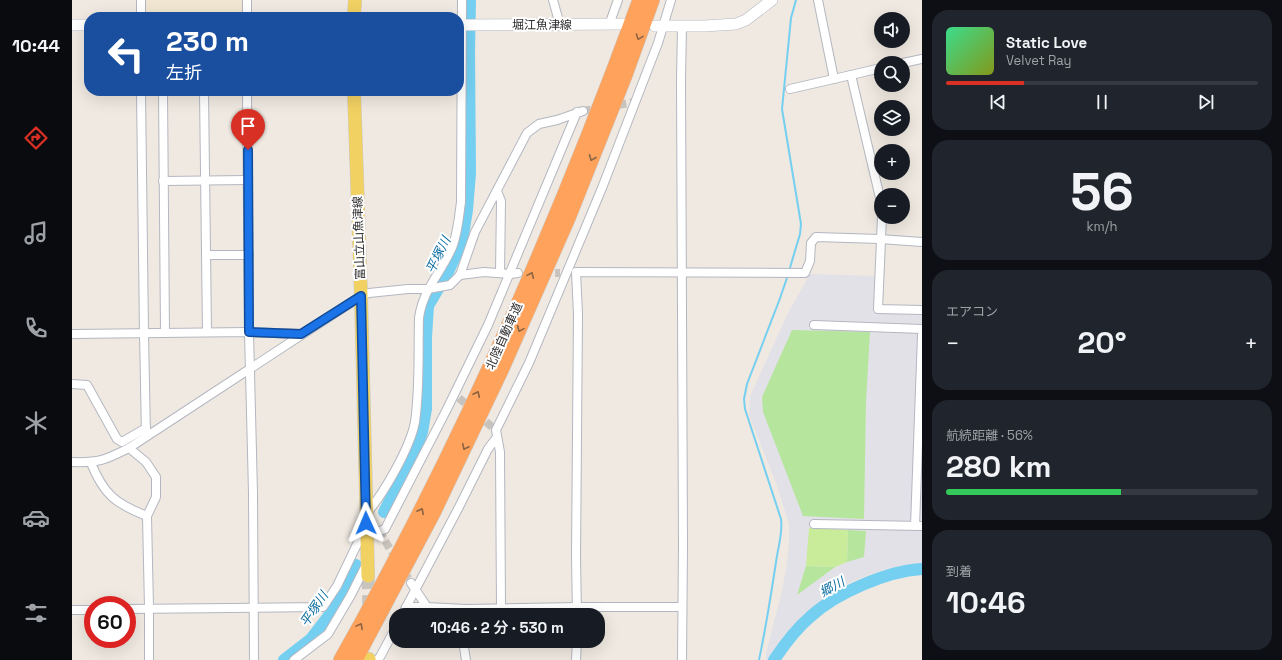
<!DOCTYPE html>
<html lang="ja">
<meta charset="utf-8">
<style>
body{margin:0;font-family:"Space Grotesk","Noto Sans JP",sans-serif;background:#20242c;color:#f1f3f6;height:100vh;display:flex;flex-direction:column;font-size:15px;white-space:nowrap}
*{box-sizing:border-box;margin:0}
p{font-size:13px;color:#9ea1a6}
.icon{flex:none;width:22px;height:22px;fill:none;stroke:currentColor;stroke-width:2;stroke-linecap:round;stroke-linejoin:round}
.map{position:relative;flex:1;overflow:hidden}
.drawer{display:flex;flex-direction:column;gap:10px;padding:10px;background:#0d0f14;width:360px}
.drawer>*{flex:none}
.hud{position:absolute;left:12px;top:12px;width:380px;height:84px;border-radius:16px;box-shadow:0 4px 16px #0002;background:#1a4fa0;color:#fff;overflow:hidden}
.fabs{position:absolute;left:802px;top:12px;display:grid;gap:8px}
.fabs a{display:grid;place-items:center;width:36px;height:36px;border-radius:50%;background:#171b24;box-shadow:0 4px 16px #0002;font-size:20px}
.speed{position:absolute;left:12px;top:596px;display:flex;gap:8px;font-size:20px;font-weight:700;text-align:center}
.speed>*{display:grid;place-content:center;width:52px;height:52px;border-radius:50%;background:#171b24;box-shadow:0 4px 16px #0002;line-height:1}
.speed .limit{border:6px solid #d22;background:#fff;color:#111}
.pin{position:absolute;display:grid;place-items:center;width:34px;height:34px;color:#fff;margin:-41px -17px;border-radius:50% 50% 50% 0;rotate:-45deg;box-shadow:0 0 4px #0007}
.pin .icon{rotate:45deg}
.me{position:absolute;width:44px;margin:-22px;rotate:359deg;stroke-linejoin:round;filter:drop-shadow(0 0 3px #0008)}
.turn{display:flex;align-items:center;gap:14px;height:84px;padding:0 16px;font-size:18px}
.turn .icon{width:52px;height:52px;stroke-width:2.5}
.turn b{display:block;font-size:28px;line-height:34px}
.big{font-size:30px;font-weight:600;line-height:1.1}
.drawer .tile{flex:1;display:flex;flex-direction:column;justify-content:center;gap:6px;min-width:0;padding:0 14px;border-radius:16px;background:#20242c}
.drawer .dial{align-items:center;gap:0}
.dial b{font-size:52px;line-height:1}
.song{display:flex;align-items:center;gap:12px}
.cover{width:48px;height:48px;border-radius:6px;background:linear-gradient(135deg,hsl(150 70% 55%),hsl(70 70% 35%))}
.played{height:4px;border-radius:2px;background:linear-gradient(90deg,#d93025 25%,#363941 25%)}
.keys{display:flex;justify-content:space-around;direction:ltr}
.heat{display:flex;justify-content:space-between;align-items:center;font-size:22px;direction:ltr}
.charge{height:6px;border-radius:3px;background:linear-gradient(90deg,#34c759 56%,#363941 0)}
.trip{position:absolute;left:317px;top:608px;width:216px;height:40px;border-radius:16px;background:#171b24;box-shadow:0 4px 16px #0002;font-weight:600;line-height:40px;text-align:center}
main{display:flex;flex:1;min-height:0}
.tabs{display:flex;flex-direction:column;width:72px;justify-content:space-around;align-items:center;background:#090b0e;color:#9ea1a6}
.tabs .icon{width:28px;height:28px}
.tabs .selected{color:#d93025}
.tabs b{font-size:18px;color:#f1f3f6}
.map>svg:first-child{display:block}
</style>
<main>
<nav class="tabs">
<b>10:44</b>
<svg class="icon selected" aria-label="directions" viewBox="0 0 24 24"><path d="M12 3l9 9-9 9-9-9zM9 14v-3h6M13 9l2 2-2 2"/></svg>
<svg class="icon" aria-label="music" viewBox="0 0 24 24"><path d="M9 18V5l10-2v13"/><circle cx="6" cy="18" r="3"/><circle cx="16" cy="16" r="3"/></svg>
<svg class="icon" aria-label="phone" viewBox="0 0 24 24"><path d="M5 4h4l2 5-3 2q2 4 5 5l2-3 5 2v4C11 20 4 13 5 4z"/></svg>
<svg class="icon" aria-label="climate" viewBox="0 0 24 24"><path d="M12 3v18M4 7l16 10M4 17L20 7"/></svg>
<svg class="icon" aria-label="car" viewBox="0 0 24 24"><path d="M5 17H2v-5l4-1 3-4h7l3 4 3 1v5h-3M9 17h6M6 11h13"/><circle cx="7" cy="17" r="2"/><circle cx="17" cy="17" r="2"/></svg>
<svg class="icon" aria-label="filters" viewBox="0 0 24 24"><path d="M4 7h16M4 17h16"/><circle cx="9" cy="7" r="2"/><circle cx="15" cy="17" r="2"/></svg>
</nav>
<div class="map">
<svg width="850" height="660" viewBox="0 0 850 660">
<rect width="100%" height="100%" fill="#efe9e1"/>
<polygon fill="#e3e1e8" points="738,274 803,276 804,313 850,315 850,563 832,565 804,572 779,582 749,603 721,629 697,660 694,660 694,653 709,595 714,569 717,544 717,524 704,483 677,415 678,396 716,313"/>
<rect fill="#f0e6d1" x="72" y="0" width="98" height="17"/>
<g fill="#b6e59e">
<polygon points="720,330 798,332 794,403 792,519 731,516 691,412 690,397"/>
<polygon points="776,530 794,531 792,557 775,562"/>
<polygon points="734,566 763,567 725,595"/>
</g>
<polygon fill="#c9ec9a" points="737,528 776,530 775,562 763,567 734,566"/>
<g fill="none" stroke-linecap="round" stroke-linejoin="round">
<g stroke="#75cff0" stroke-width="2">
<polyline points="717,271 728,234 729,224 710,109 719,18 724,0"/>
<path d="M 687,660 C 694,627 699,595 704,562 C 706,547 711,533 709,519 L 673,409 L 672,399 L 675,384 L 707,301 L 716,275"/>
</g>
<g stroke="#75cff0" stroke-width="12">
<polyline points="312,512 343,452 350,432 354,409 354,337 356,306 376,272 390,241 395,210 398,173 397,51 398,0"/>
<polyline points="212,660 239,639 256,617 284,565"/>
<path d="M 702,660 C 712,645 724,629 738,617 C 764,593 815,571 850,569"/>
</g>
<g stroke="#c8c4bd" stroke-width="8" stroke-dasharray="8 4" stroke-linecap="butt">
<polyline points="511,111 563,102"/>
<polyline points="471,273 488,273"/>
<polyline points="387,398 420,427"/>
<polyline points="307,531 339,583"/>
</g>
<polyline stroke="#c8c4bd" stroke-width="13" stroke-dasharray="13 6" stroke-linecap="butt" points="296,576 297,611"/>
<defs>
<g id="street">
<polyline points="69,0 69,17"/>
<polyline points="481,0 488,25"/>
<polyline points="746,0 762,79"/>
<polyline points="175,17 175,0"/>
<polyline points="537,25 546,0"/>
<polyline points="831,63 850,59"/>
<polyline points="809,68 779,75 809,202"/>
<polyline points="718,89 779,75"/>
<polyline points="69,91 72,333 74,436"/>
<polyline points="91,91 93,333"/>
<polyline points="132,91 135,332"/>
<polyline points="175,91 177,332 181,493 182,660"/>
<polyline points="91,181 176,180"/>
<polyline points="425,191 429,201 428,273"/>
<polyline points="810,217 806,309 850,310"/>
<polyline points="134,255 177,255"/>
<polyline points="388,275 412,272 438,274 446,273"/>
<polyline points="742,325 850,329"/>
<polyline points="0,334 177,332 229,334"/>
<polyline points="0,384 15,385 45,439 50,442 74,428"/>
<polyline points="57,448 74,462 84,477 84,497 75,516"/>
<path d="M 0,462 C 27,463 33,460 57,448 L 289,296 L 297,293 L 336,289 L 356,289 L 378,285 L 388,275 L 403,232 L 455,133 L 467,124 L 485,120 L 511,111"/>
<path d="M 19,463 C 32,495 44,504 75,516 L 77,608 L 77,660"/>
<path d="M 295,513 C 312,493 338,448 343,422 C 348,388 346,352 347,318 C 351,288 371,271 381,245 C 386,231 387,216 389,202 L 390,0"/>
<polyline points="742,524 850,526"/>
<polyline points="843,526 850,335"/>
<polyline points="339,583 355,607 393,609 505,607 610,607"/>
<polyline points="334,607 355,607"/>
<polyline points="429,608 428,452 424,430 457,363 530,188 586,43 599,0"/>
<path d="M 55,609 L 251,607 L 265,586 L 289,536 C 298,529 303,534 313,529 L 375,409 L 416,325 L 505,112"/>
<polyline points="0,610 21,610"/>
<polyline points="330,615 387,507 416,449 425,437"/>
<polyline points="505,615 504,557 506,314 504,272 733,273 738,261 739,243 744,237 808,239 850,242"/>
<polyline points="391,641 394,660"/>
<polyline points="222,660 256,634 279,595 294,565"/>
<polyline points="305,660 308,657 324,627"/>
<polyline points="504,660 505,641"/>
<polyline points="610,660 611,546 609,80 610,26"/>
</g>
<g id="secondary">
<polyline points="0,25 17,25"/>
<polyline points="387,25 552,24"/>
<polyline points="583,26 632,26 664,24 674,20 700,0"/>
</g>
<g id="primary">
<polyline points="282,17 283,0"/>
<polyline points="282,91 289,296 296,576"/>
<polyline points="297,659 297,660"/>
</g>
<g id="highway">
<path d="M 269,660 C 388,450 485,227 568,0"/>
<polyline points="283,660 361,513 430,368 496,218 553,75 580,0"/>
</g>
</defs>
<use href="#street" stroke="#b4b7c1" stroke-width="10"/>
<use href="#secondary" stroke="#b4b7c1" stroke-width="12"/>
<use href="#primary" stroke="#c9c9c9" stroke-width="14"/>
<use href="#highway" stroke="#c9c9c9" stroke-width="16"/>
<use href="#street" stroke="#fff" stroke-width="8"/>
<use href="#secondary" stroke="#fff" stroke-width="11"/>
<use href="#primary" stroke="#f2d163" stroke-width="13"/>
<use href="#highway" stroke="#ffa35c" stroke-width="15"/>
</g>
<defs><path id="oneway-chevron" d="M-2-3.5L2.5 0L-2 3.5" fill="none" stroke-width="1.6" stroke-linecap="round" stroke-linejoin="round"/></defs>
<g stroke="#8c6343">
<use href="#oneway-chevron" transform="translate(567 37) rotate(110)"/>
<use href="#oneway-chevron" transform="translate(520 158) rotate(112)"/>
<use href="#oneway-chevron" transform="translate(459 275) rotate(-66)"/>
<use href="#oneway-chevron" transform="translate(448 329) rotate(114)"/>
<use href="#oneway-chevron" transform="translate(405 394) rotate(-65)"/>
<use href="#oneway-chevron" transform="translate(393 447) rotate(116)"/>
<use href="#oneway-chevron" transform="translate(349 511) rotate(-63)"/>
<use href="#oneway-chevron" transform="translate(288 626) rotate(-62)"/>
</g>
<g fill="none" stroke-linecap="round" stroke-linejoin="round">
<defs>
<polyline id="route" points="176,150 177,332 229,334 289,296 294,523"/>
</defs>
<use href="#route" stroke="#114b97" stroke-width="10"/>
<use href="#route" stroke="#1a73e8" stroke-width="7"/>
</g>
<g text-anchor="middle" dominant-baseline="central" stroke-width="4" stroke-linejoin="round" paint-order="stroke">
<g font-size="12" fill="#2e2e2e" stroke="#fff">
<text x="470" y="25">堀江魚津線</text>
<text transform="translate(287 238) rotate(-92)">富山立山魚津線</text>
<text transform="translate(432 336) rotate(-66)">北陸自動車道</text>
</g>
<g font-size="13" font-style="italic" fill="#0d6fa3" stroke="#fff">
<text transform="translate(366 255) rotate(-64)">平塚川</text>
<text transform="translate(760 587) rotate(-29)">郷川</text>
<text transform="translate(242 609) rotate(-56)">平塚川</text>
</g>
</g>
</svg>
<div class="fabs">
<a><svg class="icon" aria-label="sound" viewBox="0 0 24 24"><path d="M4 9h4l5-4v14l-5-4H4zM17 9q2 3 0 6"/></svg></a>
<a><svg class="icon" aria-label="search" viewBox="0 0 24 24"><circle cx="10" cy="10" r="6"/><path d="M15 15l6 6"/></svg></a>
<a><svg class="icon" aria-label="layers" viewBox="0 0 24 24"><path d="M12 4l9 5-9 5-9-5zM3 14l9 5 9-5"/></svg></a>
<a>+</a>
<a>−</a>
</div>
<div class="speed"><div class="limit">60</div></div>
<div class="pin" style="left:176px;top:150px;background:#d93025"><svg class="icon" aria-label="arrive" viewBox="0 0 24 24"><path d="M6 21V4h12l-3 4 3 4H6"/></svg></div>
<svg class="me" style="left:294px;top:523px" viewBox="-20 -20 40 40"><path d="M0-17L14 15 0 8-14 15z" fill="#1a73e8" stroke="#fff" stroke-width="4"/></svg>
<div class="trip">10:46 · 2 分 · 530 m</div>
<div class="hud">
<div class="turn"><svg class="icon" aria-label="left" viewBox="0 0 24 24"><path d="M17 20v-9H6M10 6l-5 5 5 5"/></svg><div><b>230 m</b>左折</div></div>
</div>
</div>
<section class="drawer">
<div class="tile">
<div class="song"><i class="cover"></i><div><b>Static Love</b><p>Velvet Ray</p></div></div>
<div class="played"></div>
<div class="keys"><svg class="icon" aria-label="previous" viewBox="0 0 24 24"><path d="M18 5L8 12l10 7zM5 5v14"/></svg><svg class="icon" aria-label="pause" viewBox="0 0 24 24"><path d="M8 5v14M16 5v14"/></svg><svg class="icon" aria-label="next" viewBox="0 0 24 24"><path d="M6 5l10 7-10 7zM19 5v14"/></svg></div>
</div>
<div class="tile dial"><b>56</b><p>km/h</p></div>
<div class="tile"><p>エアコン</p>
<div class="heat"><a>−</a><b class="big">20°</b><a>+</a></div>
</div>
<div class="tile"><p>航続距離 · 56%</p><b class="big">280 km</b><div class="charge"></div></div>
<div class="tile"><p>到着</p><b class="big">10:46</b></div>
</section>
</main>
